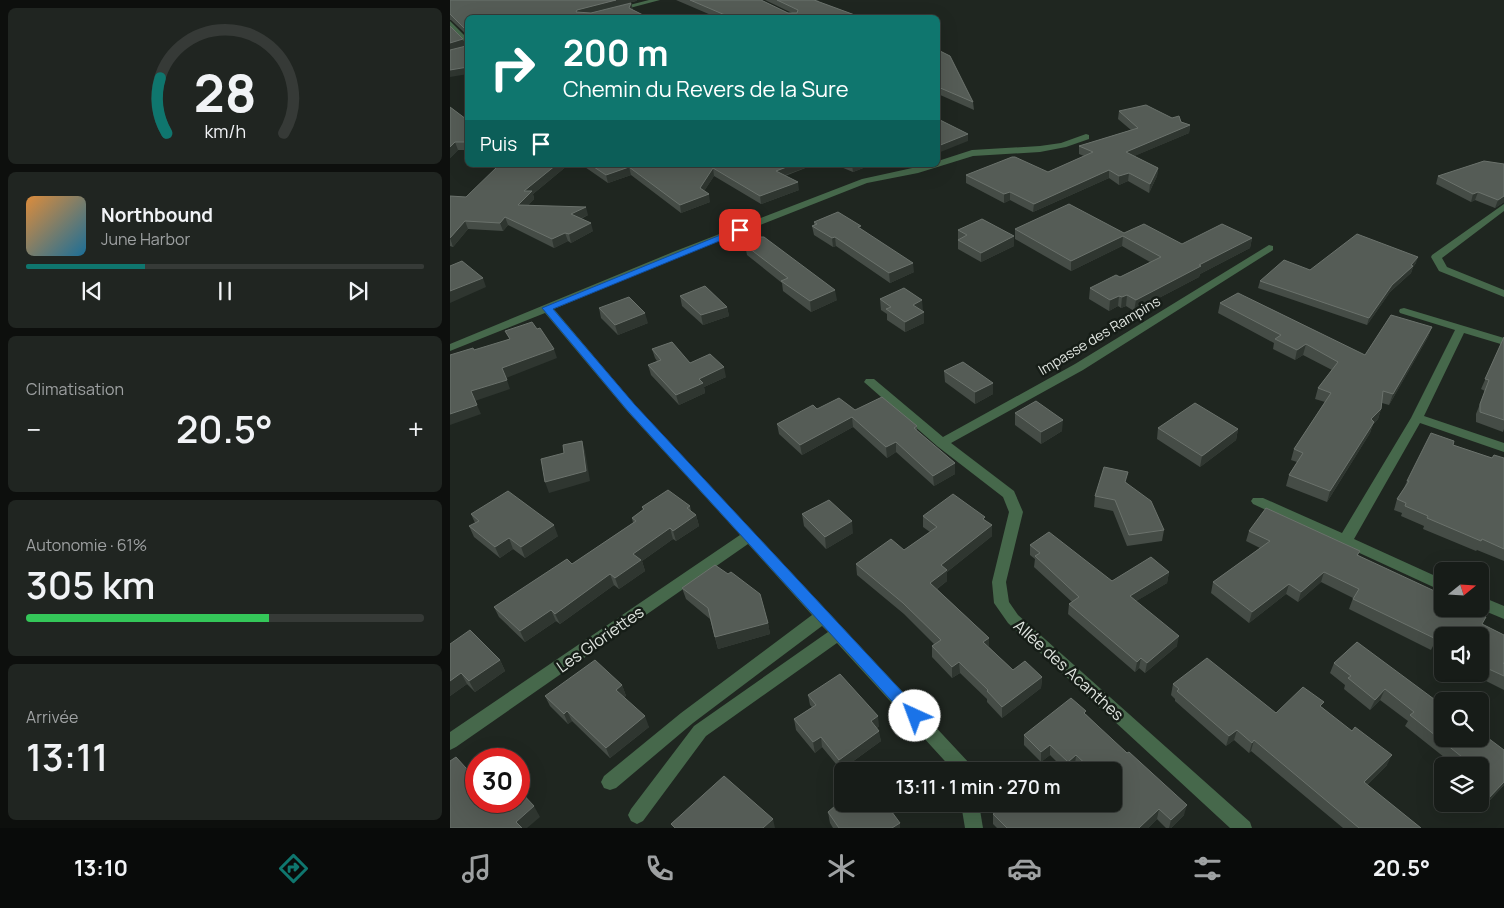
<!DOCTYPE html>
<html lang="fr">
<meta charset="utf-8">
<style>
body{margin:0;font-family:Manrope,sans-serif;background:#202521;color:#f1f3f6;height:100vh;display:flex;flex-direction:column;font-size:19px;white-space:nowrap}
*{box-sizing:border-box;margin:0}
p{font-size:16px;color:#9ea1a2}
.icon{flex:none;width:28px;height:28px;fill:none;stroke:currentColor;stroke-width:2;stroke-linecap:round;stroke-linejoin:round}
.map{position:relative;flex:1;overflow:hidden}
.side{display:flex;flex-direction:column;gap:8px;padding:8px;background:#0d0f0d;width:450px}
.side>*{flex:none}
.guide{position:absolute;left:15px;top:15px;width:475px;height:152px;border-radius:8px;box-shadow:0 5px 20px #0002,0 0 0 1px #363a37;background:#0f766e;color:#fff;overflow:hidden}
.needle{width:32px;rotate:72deg}
.tools{position:absolute;left:984px;top:562px;display:grid;gap:10px}
.tools a{display:grid;place-items:center;width:55px;height:55px;border-radius:8px;background:#171c18;box-shadow:0 5px 20px #0002,0 0 0 1px #363a37;font-size:25px}
.speed{position:absolute;left:15px;top:748px;display:flex;gap:10px;font-size:25px;font-weight:700;text-align:center}
.speed>*{display:grid;place-content:center;width:65px;height:65px;border-radius:50%;background:#171c18;box-shadow:0 5px 20px #0002,0 0 0 1px #363a37;line-height:1}
.speed .limit{border:8px solid #d22;background:#fff;color:#111}
.pin{position:absolute;display:grid;place-items:center;width:42px;height:42px;color:#fff;margin:-21px;border-radius:10px;box-shadow:0 2px 8px #0006}
.me{position:absolute;width:55px;margin:-28px;rotate:317deg;stroke-linejoin:round;filter:drop-shadow(0 0 4px #0008)}
.turn{display:flex;align-items:center;gap:18px;height:105px;padding:0 15px;font-size:22px}
.turn .icon{width:65px;height:65px;stroke-width:2.5}
.turn b{display:block;font-size:35px;line-height:42px}
.then{display:flex;align-items:center;height:48px;padding:0 15px;background:#0003;gap:10px;font-size:19px}
.big{font-size:38px;font-weight:600;line-height:1.1}
.side .card{flex:1;display:flex;flex-direction:column;justify-content:center;gap:8px;min-width:0;padding:0 18px;border-radius:8px;background:#202521}
.side .dial{align-items:center;gap:0}
.dial svg{height:130px;overflow:visible;fill:none;stroke:#363a37;stroke-width:7;stroke-linecap:round;text-anchor:middle}
.dial text{fill:#f1f3f6;stroke:none}
.song{display:flex;align-items:center;gap:15px}
.cover{width:60px;height:60px;border-radius:8px;background:linear-gradient(135deg,hsl(30 70% 55%),hsl(200 70% 35%))}
.played{height:5px;border-radius:2px;background:linear-gradient(90deg,#0f766e 30%,#363a37 30%)}
.keys{display:flex;justify-content:space-around;direction:ltr}
.heat{display:flex;justify-content:space-between;align-items:center;font-size:28px;direction:ltr}
.charge{height:8px;border-radius:4px;background:linear-gradient(90deg,#34c759 61%,#363a37 0)}
.trip{position:absolute;left:384px;top:762px;width:288px;height:50px;border-radius:8px;background:#171c18;box-shadow:0 5px 20px #0002,0 0 0 1px #363a37;font-weight:600;line-height:50px;text-align:center}
.tab-bar{display:flex;height:80px;justify-content:space-around;align-items:center;background:#090b0a;color:#9ea1a2}
.tab-bar .icon{width:35px;height:35px}
.tab-bar .on{color:#0f766e}
.tab-bar b{font-size:22px;color:#f1f3f6}
main{display:flex;flex:1;min-height:0}
.map>svg:first-child{display:block}
</style>
<main>
<section class="side">
<div class="card dial"><svg viewBox="0 0 100 80">
<path d="M14 69A42 42 0 1 1 86 69"/>
<path d="M14 69A42 42 0 0 1 10 35" stroke="#0f766e"/>
<text x="50" y="56" font-size="32" font-weight="700">28</text>
<text x="50" y="72" font-size="11">km/h</text>
</svg></div>
<div class="card">
<div class="song"><i class="cover"></i><div><b>Northbound</b><p>June Harbor</p></div></div>
<div class="played"></div>
<div class="keys"><svg class="icon" aria-label="previous" viewBox="0 0 24 24"><path d="M18 5L8 12l10 7zM5 5v14"/></svg><svg class="icon" aria-label="pause" viewBox="0 0 24 24"><path d="M8 5v14M16 5v14"/></svg><svg class="icon" aria-label="next" viewBox="0 0 24 24"><path d="M6 5l10 7-10 7zM19 5v14"/></svg></div>
</div>
<div class="card"><p>Climatisation</p>
<div class="heat"><a>−</a><b class="big">20.5°</b><a>+</a></div>
</div>
<div class="card"><p>Autonomie · 61%</p><b class="big">305 km</b><div class="charge"></div></div>
<div class="card"><p>Arrivée</p><b class="big">13:11</b></div>
</section>
<div class="map">
<svg width="1054" height="828" viewBox="0 0 1054 828">
<rect width="100%" height="100%" fill="#1f2620"/>
<g fill="none" stroke-linecap="round" stroke-linejoin="round">
<g fill="#46684b" fill-rule="evenodd">
<polygon points="199,0 210,0 142,18 129,18"/>
<polygon points="0,21 18,39 18,46 0,27"/>
<polygon points="636,134 639,135 639,139 616,147 590,152 523,156 468,173 417,183 231,256 104,309 185,405 521,765 524,771 504,771 387,643 256,736 193,821 187,824 181,821 178,815 181,809 244,726 378,632 372,626 243,723 166,788 160,790 154,788 151,782 154,776 231,713 362,615 298,544 6,747 0,750 0,732 290,535 177,411 95,313 0,351 0,344 223,252 412,179 476,165 488,165 488,161 522,150 590,146 611,143"/>
<polygon points="1054,204 1054,211 992,258 997,267 1054,290 1054,297 989,271 981,257 982,255"/>
<polygon points="819,245 823,246 823,250 633,370 501,443 564,491 573,512 556,582 559,602 568,615 800,822 802,828 780,828 558,623 544,603 542,582 559,512 553,497 487,446 414,382 416,379 424,379 493,437 625,364"/>
<polygon points="954,308 1054,338 1054,345 1014,333 974,416 1054,443 1054,452 970,423 904,539 992,579 992,591 803,504 801,501 803,498 813,498 892,533 961,418 1005,330 950,313 949,311 950,309"/>
<polygon points="1030,596 1054,606 1054,619 1030,609"/>
<polygon points="511,804 529,804 533,828 515,828"/>
</g>
</g>
<g fill="#454c46">
<polygon points="0,0 187,0 186,1 140,13 183,9 182,10 199,18 18,18 18,36 1,20 0,20"/>
<polygon points="226,0 311,0 338,13 342,13 315,0 369,0 366,1 413,18 268,18"/>
<polygon points="488,50 523,102 524,110 488,94"/>
<polygon points="0,107 16,119 18,117 18,150 8,150 0,158"/>
<polygon points="669,111 722,118 740,125 739,133 684,156 708,168 707,176 699,193 678,181 669,185 659,178 583,212 560,200 554,203 516,183 516,175 598,172 634,156 629,154 629,146 681,130 668,119"/>
<polygon points="1054,164 1054,202 1045,208 1025,200 1021,202 986,184 988,176"/>
<polygon points="118,165 83,194 84,199 78,205 138,215 131,219 143,231 121,243 118,241 104,248 58,225 53,231 18,229 3,247 0,246 0,196 16,197"/>
<polygon points="132,165 363,165 335,176 349,190 311,204 264,176 254,191 260,202 231,213 181,175 158,183"/>
<polygon points="386,165 421,165 403,172"/>
<polygon points="364,222 411,229 464,272 440,283 386,246 383,247 364,235 362,226 364,225"/>
<polygon points="565,229 674,233 732,244 802,238 800,248 750,274 749,277 684,311 676,306 671,308 668,306 659,311 639,299 640,288 670,277 700,262 672,246 621,271 565,239"/>
<polygon points="508,230 564,236 564,246 531,262 508,249"/>
<polygon points="295,245 387,300 361,312 333,291 332,283 297,255"/>
<polygon points="966,263 963,267 961,273 940,292 917,325 808,288 810,281 860,270"/>
<polygon points="230,296 277,307 279,316 253,325 232,306"/>
<polygon points="430,299 473,311 472,311 474,323 455,332 437,320 437,314 431,310"/>
<polygon points="770,303 915,355 982,327 978,337 939,405 932,403 931,409 928,419 923,424 920,433 877,502 836,486 839,475 847,462 841,460 844,449 875,402 865,399 868,388 882,370 853,355 845,360 823,349 824,343 768,313"/>
<polygon points="149,308 198,323 168,335 151,318"/>
<polygon points="1054,337 1054,429 1053,432 1026,422 1026,414 1035,391 1031,389"/>
<polygon points="202,349 240,363 276,377 254,387 255,393 229,405 201,375 198,365 207,361 205,358"/>
<polygon points="494,371 543,383 543,394 525,404 495,382"/>
<polygon points="367,409 405,410 467,426 467,431 505,463 505,474 484,486 446,452 437,458 403,427 352,455 329,434 327,424"/>
<polygon points="565,413 612,431 591,444 565,425"/>
<polygon points="708,428 788,429 786,440 750,467 707,439"/>
<polygon points="1003,445 1042,458 1054,458 1054,561 1027,550 1026,551 973,529 974,526 951,516 952,513 944,510 947,499 954,488 957,481"/>
<polygon points="676,482 714,530 712,541 677,546 663,511 644,507 645,496"/>
<polygon points="240,506 241,511 246,515 249,526 226,541 223,539 192,561 195,571 169,589 164,585 110,624 106,621 75,642 49,617 44,607 122,564 183,523 182,518 193,510 192,507"/>
<polygon points="21,514 108,536 75,558 63,549 50,558 24,537 19,526 25,523"/>
<polygon points="352,514 403,533 376,549 354,526"/>
<polygon points="473,516 535,520 542,536 497,572 497,581 487,589 539,638 539,647 563,670 592,677 591,688 552,718 537,702 537,699 510,673 502,678 482,657 482,646 484,644 454,614 407,575 406,564 454,550 480,532 473,527"/>
<polygon points="799,531 910,551 908,555 1032,624 1054,635 1054,690 1022,674 1030,674 1030,636 992,636 992,646 985,642 981,650 899,609 903,598 871,582 848,602 836,594 799,623 761,593 763,582 810,548 796,541"/>
<polygon points="580,545 662,581 719,572 717,583 686,601 727,646 695,673 689,668 685,672 618,614 619,604 622,602 584,567 585,559 580,555"/>
<polygon points="232,588 318,623 320,634 268,649 260,619 236,599"/>
<polygon points="907,642 1054,785 1029,812 1019,804 1030,804 1030,766 1004,765 955,726 958,721 930,700 920,710 894,689 895,685 880,673 884,663"/>
<polygon points="0,644 50,660 55,671 25,692 17,684 0,696"/>
<polygon points="723,684 826,713 872,707 937,765 917,785 971,828 893,828 801,751 799,753 784,740 776,746 725,701 725,699 721,695"/>
<polygon points="172,685 176,696 174,697 199,727 160,758 122,721 118,724 100,706 95,696"/>
<polygon points="358,695 429,726 427,728 431,741 391,770 372,747 365,753 346,730 344,719 362,707 360,705"/>
<polygon points="636,714 734,815 721,828 716,828 707,819 698,828 547,828 543,824 543,814 620,812 662,804 662,771 631,771 625,765 617,771 616,771 600,755 591,762 574,745 574,735"/>
<polygon points="414,810 450,828 383,828 380,823 378,812"/>
</g>
<g fill="#2f3630">
<polygon points="166,0 187,0 186,1 129,16 126,12 127,10"/>
<polygon points="181,3 183,9 180,15 179,8"/>
<polygon points="13,39 15,46 0,50 0,43"/>
<polygon points="18,67 18,74 0,77 0,70"/>
<polygon points="740,125 739,133 675,160 676,152"/>
<polygon points="518,134 518,141 488,153 488,146"/>
<polygon points="5,142 8,150 0,158 0,147"/>
<polygon points="106,165 118,165 83,194 84,199 71,213 68,205 74,191"/>
<polygon points="342,165 363,165 327,178 326,171"/>
<polygon points="402,165 421,165 403,172"/>
<polygon points="179,167 181,175 158,183 156,175"/>
<polygon points="263,168 264,176 251,196 250,188"/>
<polygon points="708,168 707,176 699,193 700,184"/>
<polygon points="659,170 659,178 583,212 584,204"/>
<polygon points="679,173 678,181 669,185 669,176"/>
<polygon points="348,182 349,190 311,204 310,196"/>
<polygon points="560,192 560,200 554,203 554,194"/>
<polygon points="1028,192 1025,200 1021,202 1023,194"/>
<polygon points="259,194 260,202 231,213 230,205"/>
<polygon points="1054,196 1054,202 1045,208 1048,200"/>
<polygon points="136,207 138,215 123,222 121,214"/>
<polygon points="55,217 58,225 53,231 50,223"/>
<polygon points="15,221 18,229 3,247 0,238"/>
<polygon points="141,223 143,231 121,243 119,234"/>
<polygon points="115,233 118,241 104,248 102,239"/>
<polygon points="564,236 564,246 531,262 531,253"/>
<polygon points="673,236 672,246 621,271 621,261"/>
<polygon points="385,237 386,246 383,247 382,238"/>
<polygon points="802,238 800,248 750,274 749,277 684,311 686,300 749,265"/>
<polygon points="968,257 966,263 963,267 961,273 940,292 917,325 919,318 942,285"/>
<polygon points="463,263 464,272 440,283 439,273"/>
<polygon points="33,278 36,287 0,303 0,291"/>
<polygon points="385,290 387,300 361,312 360,301"/>
<polygon points="677,295 676,306 671,308 672,297"/>
<polygon points="669,296 668,306 659,311 660,300"/>
<polygon points="472,300 473,311 463,316 463,305"/>
<polygon points="277,307 279,316 253,325 251,315"/>
<polygon points="474,312 474,323 455,332 455,322"/>
<polygon points="195,313 198,323 168,335 165,325"/>
<polygon points="982,327 978,337 939,405 943,394"/>
<polygon points="856,344 853,355 845,360 847,350"/>
<polygon points="104,349 107,358 56,378 52,368"/>
<polygon points="274,367 276,377 254,387 255,393 229,405 226,395 249,379"/>
<polygon points="57,380 60,389 25,401 21,391"/>
<polygon points="543,383 543,394 525,404 525,392"/>
<polygon points="27,405 31,414 0,425 0,414"/>
<polygon points="931,409 928,419 923,424 920,433 877,502 880,491 921,419"/>
<polygon points="402,417 403,427 352,455 350,445"/>
<polygon points="613,420 612,431 591,444 591,432"/>
<polygon points="788,429 786,440 750,467 752,456"/>
<polygon points="132,441 135,451 140,481 99,493 95,482"/>
<polygon points="446,442 446,452 437,458 436,447"/>
<polygon points="505,463 505,474 484,486 483,476"/>
<polygon points="246,515 249,526 226,541 223,531"/>
<polygon points="402,521 403,533 376,549 375,537"/>
<polygon points="104,525 108,536 75,558 71,547"/>
<polygon points="542,525 542,536 497,572 497,581 481,593 480,583 491,565"/>
<polygon points="220,528 223,539 192,561 195,571 169,589 165,578 183,554"/>
<polygon points="59,538 63,549 50,558 45,547"/>
<polygon points="719,572 717,583 678,606 680,596"/>
<polygon points="874,572 871,582 848,602 851,592"/>
<polygon points="160,574 164,585 110,624 105,614"/>
<polygon points="839,584 836,594 799,623 802,612"/>
<polygon points="101,610 106,621 75,642 70,631"/>
<polygon points="318,623 320,634 268,649 265,637"/>
<polygon points="729,636 727,646 695,673 697,663"/>
<polygon points="539,638 539,649 533,642"/>
<polygon points="691,658 689,668 685,672 687,662"/>
<polygon points="50,660 55,671 25,692 19,681"/>
<polygon points="509,662 510,673 502,678 502,667"/>
<polygon points="11,673 17,684 0,696 0,681"/>
<polygon points="592,677 591,688 552,718 552,707"/>
<polygon points="172,685 176,696 170,700 166,690"/>
<polygon points="935,689 930,700 920,710 925,700"/>
<polygon points="117,711 122,721 118,724 114,714"/>
<polygon points="195,716 199,727 160,758 156,748"/>
<polygon points="428,716 429,726 422,732 421,721"/>
<polygon points="787,730 784,740 776,746 779,736"/>
<polygon points="429,731 431,741 391,770 389,760"/>
<polygon points="371,737 372,747 365,753 363,742"/>
<polygon points="804,740 801,751 799,753 802,743"/>
<polygon points="600,745 600,755 591,762 591,752"/>
<polygon points="626,755 625,765 617,771 618,762"/>
<polygon points="942,755 937,765 909,792 914,782"/>
<polygon points="1054,782 1054,785 1029,812 1036,801"/>
<polygon points="737,805 734,815 721,828 719,828 721,820"/>
<polygon points="84,806 90,817 77,828 69,828 66,822"/>
<polygon points="709,809 707,819 698,828 689,828"/>
<polygon points="323,819 325,828 313,828"/>
<polygon points="450,823 450,828 442,828"/>
</g>
<g fill="#555c56" stroke="#6b726c">
<polygon points="0,0 166,0 127,10 126,12 141,13 181,3 179,8 199,18 18,18 18,33 17,31 0,14"/>
<polygon points="240,0 311,0 338,13 347,13 348,10 327,0 364,0 413,18 282,18"/>
<polygon points="0,26 13,39 0,43"/>
<polygon points="18,40 18,67 0,70 0,50 16,46"/>
<polygon points="488,50 500,56 523,102 488,87"/>
<polygon points="696,105 722,118 729,116 731,122 740,125 676,152 708,168 700,184 679,173 669,176 659,170 584,204 560,192 554,194 516,175 562,157 565,157 598,172 643,152 629,146 688,128 669,111"/>
<polygon points="0,107 16,119 18,117 18,142 5,142 0,147"/>
<polygon points="488,119 518,134 488,146"/>
<polygon points="1034,161 1054,164 1054,196 1048,200 1028,192 1023,194 988,176"/>
<polygon points="49,165 106,165 74,191 82,191 68,205 136,207 121,214 141,223 119,234 115,233 102,239 55,217 50,223 15,221 0,238 0,196 16,197"/>
<polygon points="141,165 342,165 326,171 348,182 310,196 263,168 250,188 259,194 230,205 179,167 156,175"/>
<polygon points="619,204 674,233 694,224 732,244 772,224 802,238 749,265 751,266 686,300 677,295 672,297 669,296 660,300 640,288 666,275 670,277 711,257 673,236 621,261 565,229"/>
<polygon points="388,212 411,226 408,227 463,263 439,273 385,237 382,238 362,226 367,224 364,222"/>
<polygon points="532,219 564,236 531,253 508,240 517,235 508,230"/>
<polygon points="907,234 968,257 961,265 963,266 942,285 919,318 810,281 834,260 860,270"/>
<polygon points="310,237 314,237 385,290 360,301 331,281 338,278 295,245"/>
<polygon points="12,261 33,278 0,291 0,266"/>
<polygon points="255,286 277,307 251,315 230,296"/>
<polygon points="454,288 472,300 463,305 474,312 455,322 436,309 441,307 430,299"/>
<polygon points="788,293 915,355 941,315 982,327 943,394 933,391 931,409 921,419 924,422 880,491 839,475 853,453 844,449 881,393 868,388 888,362 856,344 847,350 825,339 831,335 770,303"/>
<polygon points="179,297 195,313 165,325 149,308"/>
<polygon points="82,322 87,329 90,328 104,349 52,368 57,380 21,391 27,405 0,414 0,355 23,348 24,350 60,339 55,331"/>
<polygon points="1054,337 1054,420 1030,412 1030,404 1039,380 1035,379"/>
<polygon points="222,342 240,363 260,354 274,367 249,379 253,383 226,395 198,365 211,360 202,349"/>
<polygon points="513,362 543,383 525,392 494,371"/>
<polygon points="432,397 467,426 464,428 505,463 483,476 446,442 436,447 402,417 350,445 327,424 363,405 367,409 389,398 405,410"/>
<polygon points="586,401 613,420 591,432 565,413"/>
<polygon points="745,403 788,429 752,456 708,428"/>
<polygon points="981,433 1004,441 1003,445 1042,458 1044,455 1054,458 1054,549 1032,539 1031,541 977,518 978,516 955,506 956,503 947,499 959,481 957,481"/>
<polygon points="132,441 136,471 95,482 91,459 114,453 113,445"/>
<polygon points="654,467 678,472 675,482 701,501 714,530 679,535 665,500 645,496"/>
<polygon points="218,490 240,506 237,508 246,515 223,531 220,528 183,554 191,560 165,578 160,574 105,614 101,610 70,631 44,607 117,559 122,564 186,521 182,518 194,509 192,507"/>
<polygon points="58,491 104,525 71,547 59,538 45,547 19,526 29,521 21,514"/>
<polygon points="503,494 535,517 533,519 542,525 491,565 497,570 480,583 539,638 533,642 563,670 575,661 592,677 552,707 537,691 538,690 509,662 502,667 482,646 491,640 453,603 406,564 441,539 454,550 487,527 473,516"/>
<polygon points="379,500 402,521 375,537 352,514"/>
<polygon points="816,508 910,551 907,555 991,594 992,591 992,609 1018,609 1036,617 1032,624 1054,635 1054,663 1053,663 1054,664 1054,676 1030,665 1030,636 999,636 990,632 986,639 903,599 909,589 874,572 851,592 839,584 802,612 763,582 820,541 799,531"/>
<polygon points="599,532 662,581 701,557 719,572 680,596 729,636 697,663 691,658 687,662 619,604 629,597 585,556 590,553 580,545"/>
<polygon points="265,565 278,574 281,572 310,594 318,623 265,637 258,608 232,588"/>
<polygon points="20,630 50,660 19,681 11,673 0,681 0,644"/>
<polygon points="907,642 992,705 992,739 1030,739 1030,732 1054,750 1054,782 1036,801 1030,797 1030,766 1003,766 1012,757 960,715 964,712 935,689 925,700 898,678 901,676 884,663"/>
<polygon points="757,658 826,713 853,687 874,702 870,706 902,731 905,727 942,755 914,782 971,828 909,828 804,740 802,743 787,730 779,736 727,691 729,689 723,684"/>
<polygon points="145,660 172,685 166,690 195,716 156,748 117,711 114,714 95,696"/>
<polygon points="390,674 428,716 421,721 429,731 389,760 371,737 363,742 344,719 366,705 358,695"/>
<polygon points="621,698 636,711 634,713 677,753 679,752 737,805 721,820 709,809 689,828 557,828 543,814 557,804 610,804 620,812 630,804 662,804 662,771 643,771 626,755 618,762 600,745 591,752 574,735"/>
<polygon points="6,757 26,779 26,801 47,801 50,805 54,801 69,801 69,790 84,806 66,822 72,828 0,828 0,761"/>
<polygon points="487,768 502,768 503,771 482,771"/>
<polygon points="274,776 323,819 313,828 225,828 221,824"/>
<polygon points="392,800 392,804 410,804 414,810 423,804 436,804 450,823 442,828 389,828 378,812"/>
</g>
<polygon fill="#1a73e8" stroke="#114b97" points="290,227 295,230 294,231 103,309 185,405 470,711 472,716 470,720 465,722 459,720 177,410 92,308"/>
<g text-anchor="middle" dominant-baseline="central" stroke-width="5" stroke-linejoin="round" paint-order="stroke">
<g font-size="14" fill="#e0e5e0" stroke="#161d17">
<text transform="translate(649 335) rotate(-31)">Impasse des Rampins</text>
</g>
<g font-size="16" fill="#e0e5e0" stroke="#161d17">
<text transform="translate(150 639) rotate(-35)">Les Gloriettes</text>
<text transform="translate(619 670) rotate(42)">Allée des Acanthes</text>
</g>
</g>
</svg>
<div class="tools">
<a><svg class="needle" viewBox="-14 -14 28 28"><path d="M0-13l5 13h-10z" fill="#e53935"/><path d="M0 13l5-13h-10z" fill="#9ea1a2"/></svg></a>
<a><svg class="icon" aria-label="sound" viewBox="0 0 24 24"><path d="M4 9h4l5-4v14l-5-4H4zM17 9q2 3 0 6"/></svg></a>
<a><svg class="icon" aria-label="search" viewBox="0 0 24 24"><circle cx="10" cy="10" r="6"/><path d="M15 15l6 6"/></svg></a>
<a><svg class="icon" aria-label="layers" viewBox="0 0 24 24"><path d="M12 4l9 5-9 5-9-5zM3 14l9 5 9-5"/></svg></a>
</div>
<div class="speed"><div class="limit">30</div></div>
<div class="pin" style="left:290px;top:230px;background:#d93025"><svg class="icon" aria-label="arrive" viewBox="0 0 24 24"><path d="M6 21V4h12l-3 4 3 4H6"/></svg></div>
<svg class="me" style="left:465px;top:716px" viewBox="-20 -20 40 40"><circle r="19" fill="#fff"/><path d="M0-13L10 11 0 6-10 11z" fill="#1a73e8"/></svg>
<div class="trip">13:11 · 1 min · 270 m</div>
<div class="guide">
<div class="turn"><svg class="icon" aria-label="right" viewBox="0 0 24 24"><path d="M7 20v-9h11M14 6l5 5-5 5"/></svg><div><b>200 m</b>Chemin du Revers de la Sure</div></div>
<div class="then">Puis<svg class="icon" aria-label="arrive" viewBox="0 0 24 24"><path d="M6 21V4h12l-3 4 3 4H6"/></svg></div>
</div>
</div>
</main>
<nav class="tab-bar">
<b>13:10</b>
<svg class="icon on" aria-label="directions" viewBox="0 0 24 24"><path d="M12 3l9 9-9 9-9-9zM9 14v-3h6M13 9l2 2-2 2"/></svg>
<svg class="icon" aria-label="music" viewBox="0 0 24 24"><path d="M9 18V5l10-2v13"/><circle cx="6" cy="18" r="3"/><circle cx="16" cy="16" r="3"/></svg>
<svg class="icon" aria-label="phone" viewBox="0 0 24 24"><path d="M5 4h4l2 5-3 2q2 4 5 5l2-3 5 2v4C11 20 4 13 5 4z"/></svg>
<svg class="icon" aria-label="climate" viewBox="0 0 24 24"><path d="M12 3v18M4 7l16 10M4 17L20 7"/></svg>
<svg class="icon" aria-label="car" viewBox="0 0 24 24"><path d="M5 17H2v-5l4-1 3-4h7l3 4 3 1v5h-3M9 17h6M6 11h13"/><circle cx="7" cy="17" r="2"/><circle cx="17" cy="17" r="2"/></svg>
<svg class="icon" aria-label="filters" viewBox="0 0 24 24"><path d="M4 7h16M4 17h16"/><circle cx="9" cy="7" r="2"/><circle cx="15" cy="17" r="2"/></svg>
<b>20.5°</b>
</nav>
